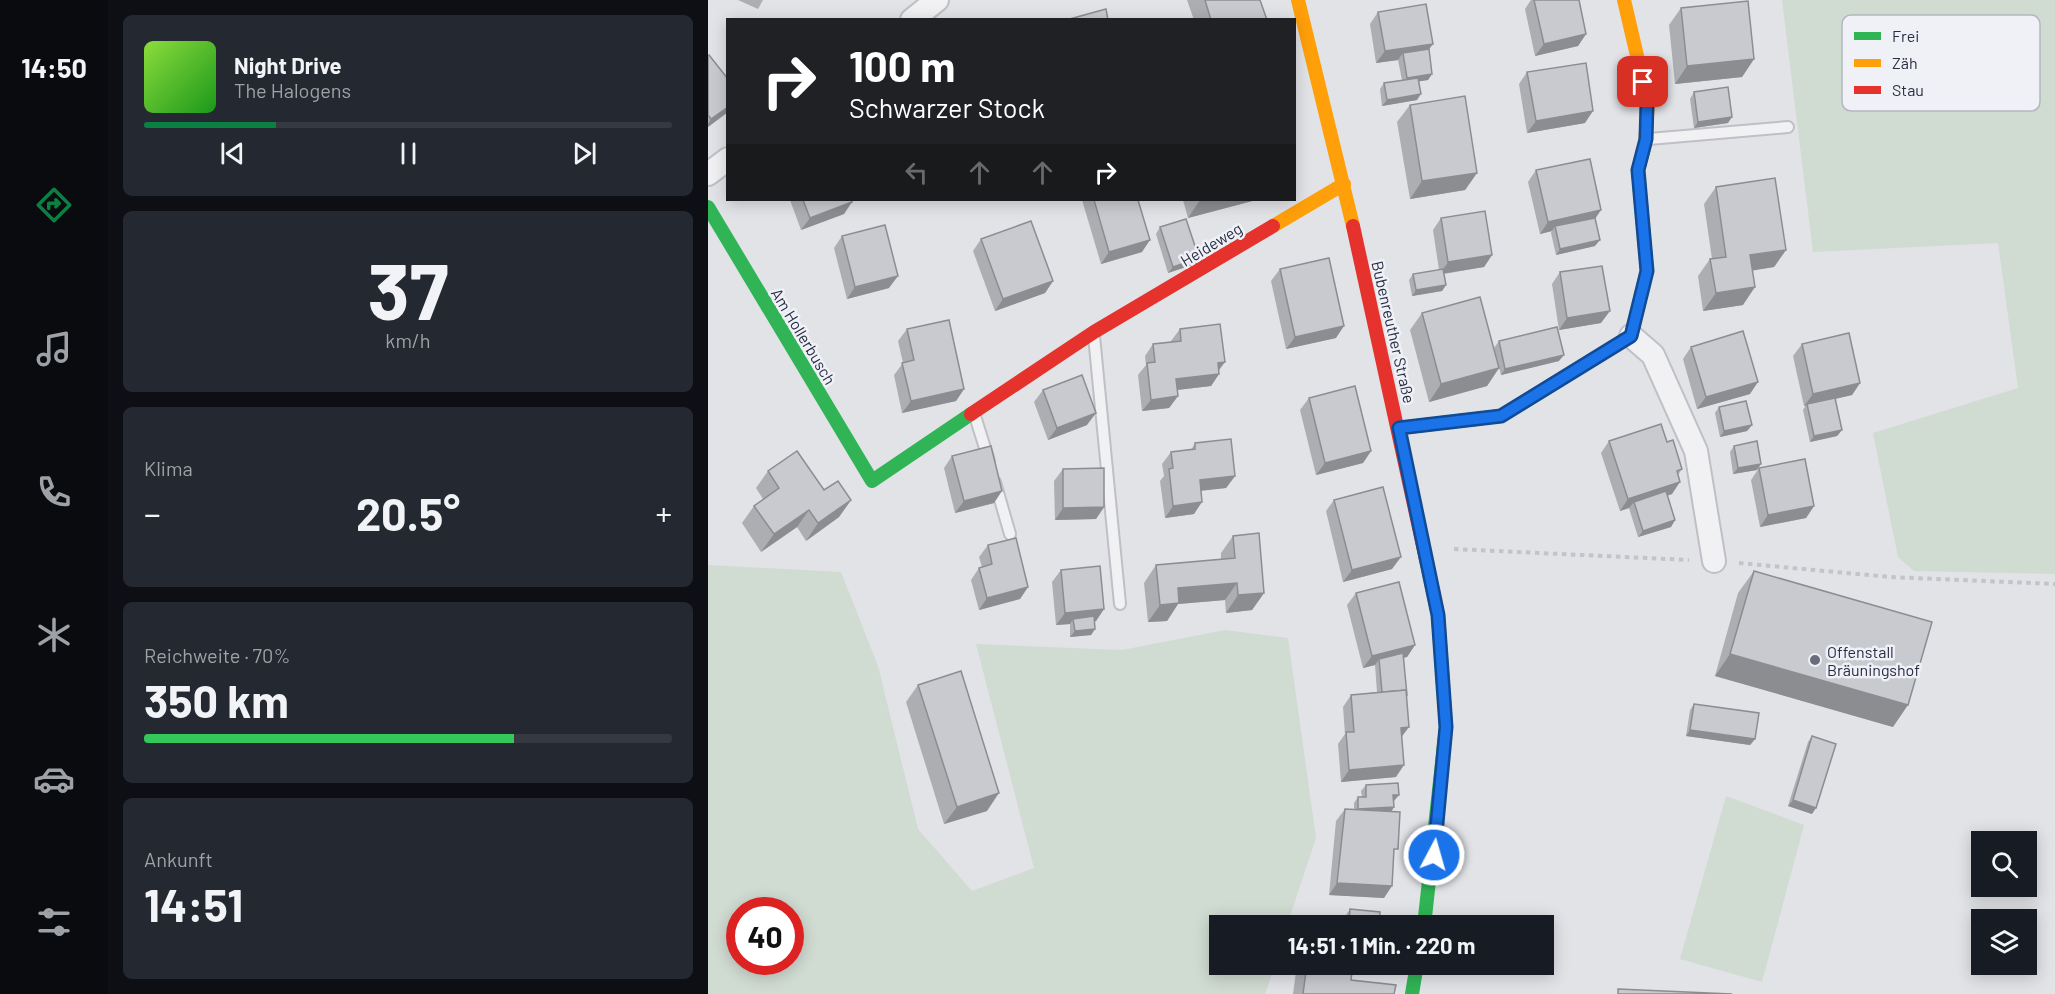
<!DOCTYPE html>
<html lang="de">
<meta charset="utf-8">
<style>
body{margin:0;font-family:Barlow,sans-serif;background:#242831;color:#f1f3f6;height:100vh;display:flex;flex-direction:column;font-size:22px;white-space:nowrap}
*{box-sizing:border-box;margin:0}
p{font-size:20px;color:#9ea1a6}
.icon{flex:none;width:33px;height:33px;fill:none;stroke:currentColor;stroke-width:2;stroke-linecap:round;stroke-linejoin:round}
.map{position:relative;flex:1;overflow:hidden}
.side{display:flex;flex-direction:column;gap:15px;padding:15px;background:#0d0f14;width:600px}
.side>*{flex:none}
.top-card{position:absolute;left:18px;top:18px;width:570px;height:183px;border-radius:0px;box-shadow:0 3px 15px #0003;background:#202124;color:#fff;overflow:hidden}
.buttons{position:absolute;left:1263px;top:831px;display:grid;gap:12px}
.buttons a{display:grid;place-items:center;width:66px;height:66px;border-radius:0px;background:#171b24;box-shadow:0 3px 15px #0003;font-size:30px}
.speed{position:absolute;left:18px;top:897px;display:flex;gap:12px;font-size:30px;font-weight:700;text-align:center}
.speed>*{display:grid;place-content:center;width:78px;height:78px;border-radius:50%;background:#171b24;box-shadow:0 3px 15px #0003;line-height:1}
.speed .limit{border:9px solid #d22;background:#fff;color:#111}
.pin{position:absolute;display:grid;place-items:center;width:51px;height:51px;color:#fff;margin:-26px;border-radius:12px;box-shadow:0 3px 9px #0006}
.me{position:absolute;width:66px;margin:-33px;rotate:6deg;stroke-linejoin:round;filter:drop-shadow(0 0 4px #0008)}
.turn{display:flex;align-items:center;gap:21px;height:126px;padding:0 24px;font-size:27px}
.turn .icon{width:78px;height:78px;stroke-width:2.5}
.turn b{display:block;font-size:42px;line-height:51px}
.lanes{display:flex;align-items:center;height:57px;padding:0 24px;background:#0003;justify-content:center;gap:30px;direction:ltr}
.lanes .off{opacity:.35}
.big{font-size:45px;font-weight:700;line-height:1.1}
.side .card{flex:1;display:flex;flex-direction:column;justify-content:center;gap:9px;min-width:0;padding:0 21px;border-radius:9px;background:#242831}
.side .dial{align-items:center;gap:0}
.dial b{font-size:78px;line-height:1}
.song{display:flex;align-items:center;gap:18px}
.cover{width:72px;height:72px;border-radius:9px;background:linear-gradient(135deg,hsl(90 70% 55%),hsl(120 70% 35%))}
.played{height:6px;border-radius:3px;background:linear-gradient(90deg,#0b8043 25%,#363941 25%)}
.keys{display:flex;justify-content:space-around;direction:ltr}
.heat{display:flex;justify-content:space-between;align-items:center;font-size:33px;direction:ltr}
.charge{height:9px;border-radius:4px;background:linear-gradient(90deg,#34c759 70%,#363941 0)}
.trip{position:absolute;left:501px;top:915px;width:345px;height:60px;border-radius:0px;background:#171b24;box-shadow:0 3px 15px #0003;font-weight:700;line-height:60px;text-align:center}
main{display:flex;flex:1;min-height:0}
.dock{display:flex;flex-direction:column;width:108px;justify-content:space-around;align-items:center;background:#090b0e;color:#9ea1a6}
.dock .icon{width:42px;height:42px}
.dock .selected{color:#0b8043}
.dock b{font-size:27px;color:#f1f3f6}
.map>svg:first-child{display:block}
</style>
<main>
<nav class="dock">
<b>14:50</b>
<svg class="icon selected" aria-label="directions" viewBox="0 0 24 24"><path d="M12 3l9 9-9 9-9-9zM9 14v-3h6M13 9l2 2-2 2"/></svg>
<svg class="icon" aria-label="music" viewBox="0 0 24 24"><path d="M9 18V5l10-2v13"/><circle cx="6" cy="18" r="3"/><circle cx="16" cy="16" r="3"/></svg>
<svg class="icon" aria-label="phone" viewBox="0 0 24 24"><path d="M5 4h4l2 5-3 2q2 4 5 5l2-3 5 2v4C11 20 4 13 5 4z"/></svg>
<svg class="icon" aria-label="climate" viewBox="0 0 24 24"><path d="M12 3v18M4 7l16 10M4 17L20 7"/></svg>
<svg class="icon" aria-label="car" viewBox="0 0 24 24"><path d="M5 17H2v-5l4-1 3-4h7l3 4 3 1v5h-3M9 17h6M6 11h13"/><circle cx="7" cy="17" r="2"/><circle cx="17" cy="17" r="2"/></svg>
<svg class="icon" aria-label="filters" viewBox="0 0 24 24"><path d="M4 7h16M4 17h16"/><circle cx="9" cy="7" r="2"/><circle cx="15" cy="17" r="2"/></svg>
</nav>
<section class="side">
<div class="card">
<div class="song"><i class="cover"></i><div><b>Night Drive</b><p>The Halogens</p></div></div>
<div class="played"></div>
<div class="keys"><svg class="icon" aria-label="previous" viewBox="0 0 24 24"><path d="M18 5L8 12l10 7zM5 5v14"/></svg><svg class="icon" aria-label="pause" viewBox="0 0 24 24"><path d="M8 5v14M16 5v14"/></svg><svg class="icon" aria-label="next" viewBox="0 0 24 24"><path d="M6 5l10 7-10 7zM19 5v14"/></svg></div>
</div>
<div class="card dial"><b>37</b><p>km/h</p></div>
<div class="card"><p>Klima</p>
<div class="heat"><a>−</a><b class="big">20.5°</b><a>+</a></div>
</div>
<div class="card"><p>Reichweite · 70%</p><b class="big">350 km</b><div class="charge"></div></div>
<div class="card"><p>Ankunft</p><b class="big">14:51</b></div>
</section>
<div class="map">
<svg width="1347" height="994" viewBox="0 0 1347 994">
<rect width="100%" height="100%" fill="#e1e3e7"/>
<g fill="#d0dbd2" fill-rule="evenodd">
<polygon points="1074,0 1347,0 1347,574 1206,571 1190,557 1165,433 1310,388 1290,243 1105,252"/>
<path d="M 0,565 L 133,572 L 170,666 L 210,829 L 264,891 L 326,868 L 268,644 L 414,650 L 517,630 L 580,638 L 608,838 L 579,925 L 512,926 L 512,964 L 567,965 L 557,994 L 0,994 ZM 32,910 L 82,910 L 82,962 L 32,962 Z"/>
<polygon points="1018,796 1096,825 1054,982 972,959"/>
</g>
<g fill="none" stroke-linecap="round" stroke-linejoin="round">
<defs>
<g id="lane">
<polyline points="941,139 1080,127"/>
<polyline points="386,336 412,604"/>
<polyline points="267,416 281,461"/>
<polyline points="287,482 302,534"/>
</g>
<g id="street">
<polyline points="204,20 229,0"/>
<polyline points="0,174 20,159"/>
<polyline points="923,336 945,355 988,451 1006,561"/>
</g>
</defs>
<use href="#lane" stroke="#bec0c5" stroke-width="14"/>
<use href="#street" stroke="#bec0c5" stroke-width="26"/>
<g stroke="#c3c4ca" stroke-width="4" stroke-dasharray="4.5 4.5" stroke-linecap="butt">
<polyline points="746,549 981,560"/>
<polyline points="1031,563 1182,577 1347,584"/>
</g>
<use href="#lane" stroke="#f1f1f3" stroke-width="10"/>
<use href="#street" stroke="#f1f1f3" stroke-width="22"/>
<g stroke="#30b455" stroke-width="14">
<polyline points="0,207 164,481 263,414"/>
<polyline points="691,428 793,416 923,336 939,271 930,170 937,144"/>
<polyline points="716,926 738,727 730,615 719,564"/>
<polyline points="704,994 709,964"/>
</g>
<g stroke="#ff9f0a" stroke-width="14">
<polyline points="590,0 645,226"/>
<polyline points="916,0 940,103 937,144"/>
<polyline points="565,226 636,184"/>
</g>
<g stroke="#e5322d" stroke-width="14">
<polyline points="645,226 719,564"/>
<polyline points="263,414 386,332 565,226"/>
</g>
</g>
<g fill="#acaeb2">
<polygon points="30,0 55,0 50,9"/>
<polygon points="479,0 552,0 559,20 486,20"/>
<polygon points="823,0 871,0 878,34 870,46 827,56 817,9"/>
<polygon points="973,8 1046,59 1034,77 967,84 961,25"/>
<polygon points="670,12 721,49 724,74 720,80 711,81 709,100 674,106 672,89 676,83 694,80 690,60 668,63 662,24"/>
<polygon points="0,56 20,79 20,112 0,127"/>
<polygon points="819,72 877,123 819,133 811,84"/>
<polygon points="986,92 1020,123 986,128 982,99"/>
<polygon points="702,105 769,173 757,190 702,199 689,122"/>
<polygon points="828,170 887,219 887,246 848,255 843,233 844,231 832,234 820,182"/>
<polygon points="1008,187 1078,250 1066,267 1044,270 1035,305 995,311 990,276 1002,259 1004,259 996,204"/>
<polygon points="82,200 143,200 136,214 93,230"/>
<polygon points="374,200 430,200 434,252 393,264"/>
<polygon points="475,200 548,200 480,218"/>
<polygon points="733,218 784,255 776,267 736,274 738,285 734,291 704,296 701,280 705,274 731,270 725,230"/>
<polygon points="452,227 491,258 487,264 460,273 448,234"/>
<polygon points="134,236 181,288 139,299 126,248"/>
<polygon points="273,239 345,281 337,293 287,311 265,251"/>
<polygon points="572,269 628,338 578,349 563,281"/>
<polygon points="852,272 893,323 851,330 844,284"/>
<polygon points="714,313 791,368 779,386 721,402 702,330"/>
<polygon points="199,329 256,389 248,401 194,413 186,375 195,363 190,341"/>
<polygon points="472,329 511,371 511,374 503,386 469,390 470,396 461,408 434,411 430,375 438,365 437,356 445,344 463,342 463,341"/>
<polygon points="791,341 851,361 793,375 786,348"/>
<polygon points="1094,344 1152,383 1144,395 1127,399 1134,430 1129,436 1102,442 1095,410 1098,405 1096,406 1085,356"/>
<polygon points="983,347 1042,394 989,409 975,359"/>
<polygon points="335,390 379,425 340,440 326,402"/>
<polygon points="601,398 663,451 655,463 608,475 592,410"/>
<polygon points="1011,407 1044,425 1039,431 1012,437 1007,413"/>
<polygon points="901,441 959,442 974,469 970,475 964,494 959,496 967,520 963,527 930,537 921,508 912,511 893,453"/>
<polygon points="487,443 527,476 518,488 493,490 486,514 457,518 452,481 456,476 454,464 463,452 483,450"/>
<polygon points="1026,446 1049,470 1025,474 1022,452"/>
<polygon points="244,456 286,503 247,513 236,468"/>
<polygon points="1051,468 1106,506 1098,518 1052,527 1043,480"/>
<polygon points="355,469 396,507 388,519 347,520 346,481"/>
<polygon points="60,471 116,490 143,500 131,517 98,541 89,527 53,552 34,523 46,506 55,499 48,488"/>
<polygon points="626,500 684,569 635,582 618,511"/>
<polygon points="525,536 556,593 544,610 518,613 517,600 470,604 459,621 440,622 436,583 448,565 513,559 513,553"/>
<polygon points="280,545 320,587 312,599 271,610 263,580 271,568 274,567 271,557"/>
<polygon points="353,570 396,609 388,621 387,622 387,629 383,635 362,637 362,624 348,625 344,582"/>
<polygon points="1046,571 1185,727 1007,676 1030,593"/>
<polygon points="648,593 707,645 699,657 695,657 698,697 694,737 688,777 633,782 630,744 637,734 635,707 643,695 669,692 667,665 655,668 639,605"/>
<polygon points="210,685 279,811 236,824 198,702"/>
<polygon points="986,704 1047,739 1042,745 978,736 982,710"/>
<polygon points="1104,736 1104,814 1080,806 1100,742"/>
<polygon points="658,785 686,801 686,807 683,812 686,854 676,898 621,895 628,821 637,809 646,809 646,803 650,797 654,797 653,791"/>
<polygon points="642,909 670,926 637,926 638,915"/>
<polygon points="594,964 645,964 643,980 686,994 585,994 588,972"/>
</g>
<g fill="#8c8d91">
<polygon points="878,34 870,46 827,56 836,44"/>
<polygon points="725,44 716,56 695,53 690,60 668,63 677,51"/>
<polygon points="1046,59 1034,77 967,84 979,66"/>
<polygon points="724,74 720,80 694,84 699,78"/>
<polygon points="713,94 709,100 674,106 679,100"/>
<polygon points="20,107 20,112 0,127 0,124 3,119"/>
<polygon points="885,111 877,123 819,133 828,121"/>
<polygon points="1024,117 1020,123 986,128 990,122"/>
<polygon points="769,173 757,190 702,199 714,181"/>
<polygon points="492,200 548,200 480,218"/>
<polygon points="144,202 136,214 93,230 102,218"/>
<polygon points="893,210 885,222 847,226 844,231 832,234 840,222"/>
<polygon points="442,240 434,252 393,264 401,252"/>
<polygon points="892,240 887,246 848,255 852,249"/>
<polygon points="1078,250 1066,267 1030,273 1042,255"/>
<polygon points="784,255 776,267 732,274 740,262"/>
<polygon points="491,258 487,264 460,273 465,267"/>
<polygon points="190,276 181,288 139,299 147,287"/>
<polygon points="345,281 337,293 287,311 295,299"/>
<polygon points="738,285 734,291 704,296 708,290"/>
<polygon points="1047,287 1035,305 995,311 1008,293"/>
<polygon points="902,311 893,323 851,330 859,318"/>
<polygon points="636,326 628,338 578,349 587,337"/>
<polygon points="856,355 851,361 793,375 797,369"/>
<polygon points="517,362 508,374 510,363"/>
<polygon points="791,368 779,386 721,402 733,384"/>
<polygon points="511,374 503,386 460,391 468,379"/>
<polygon points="1050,382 1042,394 989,409 998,397"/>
<polygon points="1152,383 1144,395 1096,406 1105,394"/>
<polygon points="256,389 248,401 194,413 203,401"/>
<polygon points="470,396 461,408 434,411 443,400"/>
<polygon points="388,413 379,425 340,440 349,428"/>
<polygon points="1044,425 1039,431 1012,437 1016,431"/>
<polygon points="1134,430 1129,436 1102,442 1106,436"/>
<polygon points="663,451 655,463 608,475 617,463"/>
<polygon points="1053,464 1049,470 1025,474 1030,468"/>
<polygon points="527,476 518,488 483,492 492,480"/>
<polygon points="972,482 964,494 927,506 926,502 921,508 912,511 920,499"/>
<polygon points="294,491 286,503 247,513 256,501"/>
<polygon points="143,500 131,517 98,541 110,523"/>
<polygon points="494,502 486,514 457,518 465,506"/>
<polygon points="1106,506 1098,518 1052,527 1060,515"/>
<polygon points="396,507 388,519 347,520 355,508"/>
<polygon points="101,510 89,527 53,552 66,534"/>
<polygon points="967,520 963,527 930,537 935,531"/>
<polygon points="693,557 684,569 635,582 644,570"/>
<polygon points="529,583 517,600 470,604 459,621 440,622 452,605 470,588"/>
<polygon points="320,587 312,599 271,610 279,598"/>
<polygon points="556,593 544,610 518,613 530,595"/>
<polygon points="396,609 388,621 366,624 365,619 362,624 348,625 357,613"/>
<polygon points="387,629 383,635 362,637 367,631"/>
<polygon points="707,645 699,657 672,664 671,659 667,665 655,668 664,656"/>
<polygon points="1022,654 1200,705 1185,727 1007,676"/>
<polygon points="701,727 692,739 693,728"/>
<polygon points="982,730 1047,739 1042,745 978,736"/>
<polygon points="696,765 688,777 633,782 641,770"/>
<polygon points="291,793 279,811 236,824 249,807"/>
<polygon points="685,795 691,795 686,801 681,802"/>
<polygon points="1085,800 1108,808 1104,814 1080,806"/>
<polygon points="686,807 682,813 646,815 650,809"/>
<polygon points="629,883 684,886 676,898 621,895"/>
<polygon points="641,921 671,924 670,926 638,926"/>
</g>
<g fill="#c8cacf" stroke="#8c8d91" stroke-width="1.5">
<polygon points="497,0 552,0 559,20 503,20"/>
<polygon points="826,0 871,0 878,34 836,44"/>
<polygon points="1040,1 1046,59 979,66 973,8"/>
<polygon points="718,4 725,44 677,51 670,12"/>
<polygon points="398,9 400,20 358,20"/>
<polygon points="721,49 724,74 699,78 695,53"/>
<polygon points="1,55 20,79 20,107 3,119 0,115 0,56"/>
<polygon points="878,63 885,111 828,121 819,72"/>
<polygon points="710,78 713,94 679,100 676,83"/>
<polygon points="1020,87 1024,117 990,122 986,92"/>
<polygon points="757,96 769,173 714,181 702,105"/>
<polygon points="882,159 893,210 840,222 828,170"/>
<polygon points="1067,178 1078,250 1042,255 1047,287 1008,293 1002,259 1018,257 1008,187"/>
<polygon points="95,200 143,200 144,202 102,218"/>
<polygon points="386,200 430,200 442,240 401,252"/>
<polygon points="777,211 784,255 740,262 733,218"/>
<polygon points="887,218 892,240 852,249 847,226"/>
<polygon points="478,219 491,258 465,267 452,227"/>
<polygon points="323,221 345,281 295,299 273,239"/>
<polygon points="177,225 190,276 147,287 134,236"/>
<polygon points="621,258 636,326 587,337 572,269"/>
<polygon points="894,266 902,311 859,318 852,272"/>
<polygon points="735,269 738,285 708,290 705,274"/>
<polygon points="772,297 791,368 733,384 714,313"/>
<polygon points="241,320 256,389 203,401 194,363 206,360 199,329"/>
<polygon points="512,324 517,362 510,363 511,374 468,379 470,396 443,400 439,363 447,362 445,344 473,341 472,329"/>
<polygon points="849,327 856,355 797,369 791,341"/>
<polygon points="1035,331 1050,382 998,397 983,347"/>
<polygon points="1141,333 1152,383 1105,394 1094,344"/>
<polygon points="374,375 388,413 349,428 335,390"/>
<polygon points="647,386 663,451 617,463 601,398"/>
<polygon points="1127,398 1134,430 1106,436 1099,404"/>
<polygon points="1038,401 1044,425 1016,431 1011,407"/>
<polygon points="953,424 959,442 965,440 974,469 969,471 972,482 920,499 901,441"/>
<polygon points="523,439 527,476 492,480 494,502 465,506 461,469 465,468 463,452 487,449 487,443"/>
<polygon points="1049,441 1053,464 1030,468 1026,446"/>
<polygon points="283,446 294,491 256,501 244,456"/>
<polygon points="89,451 116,490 130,481 143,500 110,523 101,510 66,534 46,506 71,488 60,471"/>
<polygon points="1097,459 1106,506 1060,515 1051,468"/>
<polygon points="396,468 396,507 355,508 355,469"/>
<polygon points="675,487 693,557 644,570 626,500"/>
<polygon points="958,491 967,520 935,531 926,502"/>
<polygon points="551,533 556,593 530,595 529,583 470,588 471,603 452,605 448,565 527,558 525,536"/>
<polygon points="308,538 320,587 279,598 271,568 284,564 280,545"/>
<polygon points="392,566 396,609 357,613 353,570"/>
<polygon points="1046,571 1224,622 1200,705 1022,654"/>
<polygon points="691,582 707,645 664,656 648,593"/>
<polygon points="386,616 387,629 367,631 365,619"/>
<polygon points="695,653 699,695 698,695 698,690 674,692 671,659"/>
<polygon points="253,671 291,793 249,807 210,685"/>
<polygon points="698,690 701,727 693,728 696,765 641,770 638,732 646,732 643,695"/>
<polygon points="986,704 1051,713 1047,739 982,730"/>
<polygon points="1104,736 1128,744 1108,808 1085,800"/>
<polygon points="690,783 691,795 685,795 686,807 650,809 650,797 658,797 658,785"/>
<polygon points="637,809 692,812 690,849 686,849 684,886 629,883"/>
<polygon points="642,909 672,912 671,924 641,921"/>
<polygon points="599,964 645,964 643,980 688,985 686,994 595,994"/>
<polygon points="910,989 1024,994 910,994"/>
</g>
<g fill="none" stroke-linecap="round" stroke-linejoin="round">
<defs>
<polyline id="route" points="726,855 738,727 730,615 691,428 793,416 923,336 939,271 930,170 938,139 939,103 935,82"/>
</defs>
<use href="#route" stroke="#114b97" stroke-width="15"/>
<use href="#route" stroke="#1a73e8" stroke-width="10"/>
</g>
<circle fill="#696d7b" stroke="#eff1f7" stroke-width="2" cx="1107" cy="660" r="6"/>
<g text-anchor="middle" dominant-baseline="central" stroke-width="5" stroke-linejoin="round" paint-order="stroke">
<g font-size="16" fill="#282d41" stroke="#eff1f7">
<text transform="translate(503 244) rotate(-31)">Heideweg</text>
<text transform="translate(686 332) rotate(77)">Bubenreuther Straße</text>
<text transform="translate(96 336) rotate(59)">Am Hollerbusch</text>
</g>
<g font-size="16" fill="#282d41" stroke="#eff1f7" text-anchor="start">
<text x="1119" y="651">Offenstall<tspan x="1119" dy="18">Bräuningshof</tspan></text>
</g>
</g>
<rect x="1134" y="15" width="198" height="96" rx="9" fill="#eff1f7" stroke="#b3b6c0" stroke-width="1.5"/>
<rect x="1146" y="32" width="27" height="8" fill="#30b455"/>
<rect x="1146" y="59" width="27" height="8" fill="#ff9f0a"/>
<rect x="1146" y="86" width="27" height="8" fill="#e5322d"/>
<g font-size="16" fill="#282d41">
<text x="1184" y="42">Frei</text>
<text x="1184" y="69">Zäh</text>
<text x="1184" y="96">Stau</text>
</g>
</svg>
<div class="buttons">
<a><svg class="icon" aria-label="search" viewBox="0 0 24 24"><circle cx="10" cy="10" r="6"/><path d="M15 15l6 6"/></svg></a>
<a><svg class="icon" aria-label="layers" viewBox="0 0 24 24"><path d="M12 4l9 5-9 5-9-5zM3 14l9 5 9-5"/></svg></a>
</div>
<div class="speed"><div class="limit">40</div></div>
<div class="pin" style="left:935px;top:82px;background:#d93025"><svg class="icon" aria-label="arrive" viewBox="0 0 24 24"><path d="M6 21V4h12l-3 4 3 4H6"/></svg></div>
<svg class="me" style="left:726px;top:855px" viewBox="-20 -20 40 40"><circle r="17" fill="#1a73e8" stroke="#fff" stroke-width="3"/><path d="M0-11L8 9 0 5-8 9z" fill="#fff"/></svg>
<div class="trip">14:51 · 1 Min. · 220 m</div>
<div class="top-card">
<div class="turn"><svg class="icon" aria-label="right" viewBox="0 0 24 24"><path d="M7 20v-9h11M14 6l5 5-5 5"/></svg><div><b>100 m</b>Schwarzer Stock</div></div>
<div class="lanes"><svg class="icon off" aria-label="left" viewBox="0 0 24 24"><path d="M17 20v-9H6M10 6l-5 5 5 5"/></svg><svg class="icon off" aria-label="ahead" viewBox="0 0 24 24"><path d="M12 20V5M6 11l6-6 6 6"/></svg><svg class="icon off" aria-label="ahead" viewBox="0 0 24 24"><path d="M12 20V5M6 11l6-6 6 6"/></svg><svg class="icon" aria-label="right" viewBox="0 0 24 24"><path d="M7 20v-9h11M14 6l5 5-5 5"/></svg></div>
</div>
</div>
</main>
